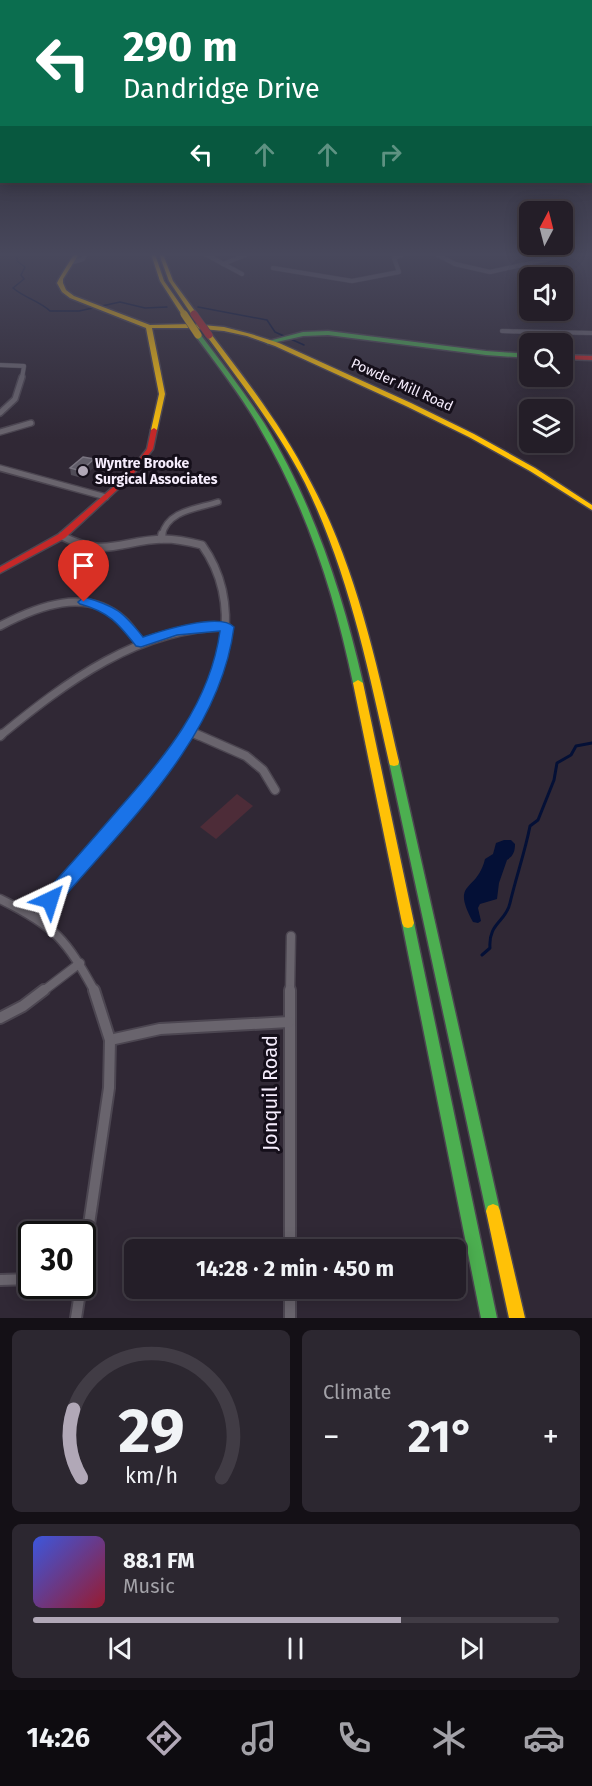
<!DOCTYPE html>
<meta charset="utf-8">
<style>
body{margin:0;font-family:"Fira Sans",sans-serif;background:#2c2730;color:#f1f3f6;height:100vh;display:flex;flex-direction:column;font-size:22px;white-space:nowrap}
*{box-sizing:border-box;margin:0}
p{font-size:20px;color:#a3a2a8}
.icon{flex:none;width:33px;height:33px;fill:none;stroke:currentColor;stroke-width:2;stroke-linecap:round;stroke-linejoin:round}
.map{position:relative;height:1318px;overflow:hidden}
.sheet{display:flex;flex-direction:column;gap:12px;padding:12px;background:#141016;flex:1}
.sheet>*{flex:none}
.guide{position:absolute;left:0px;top:0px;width:592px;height:183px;box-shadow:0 3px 15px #0003,0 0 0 2px #413c45;background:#0b6e4f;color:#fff;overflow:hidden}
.needle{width:39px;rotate:7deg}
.controls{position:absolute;left:519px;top:201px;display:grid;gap:12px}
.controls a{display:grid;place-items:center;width:54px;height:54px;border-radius:9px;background:#241e28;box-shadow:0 3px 15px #0003,0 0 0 2px #413c45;font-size:30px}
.speed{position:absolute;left:18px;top:1221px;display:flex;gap:12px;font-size:30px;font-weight:700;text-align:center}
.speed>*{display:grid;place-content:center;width:78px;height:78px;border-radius:50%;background:#241e28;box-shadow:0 3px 15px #0003,0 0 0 2px #413c45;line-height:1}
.speed .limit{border:3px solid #111;border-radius:9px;background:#fff;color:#111}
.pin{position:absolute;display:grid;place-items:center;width:51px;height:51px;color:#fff;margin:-62px -26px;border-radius:50% 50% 50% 0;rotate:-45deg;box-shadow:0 0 6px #0007}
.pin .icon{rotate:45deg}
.me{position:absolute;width:66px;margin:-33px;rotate:41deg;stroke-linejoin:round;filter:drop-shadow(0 0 4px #0008)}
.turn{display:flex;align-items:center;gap:21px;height:126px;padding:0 24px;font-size:27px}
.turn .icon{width:78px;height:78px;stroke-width:2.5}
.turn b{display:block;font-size:42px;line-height:51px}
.lanes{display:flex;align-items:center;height:57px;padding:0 24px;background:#0003;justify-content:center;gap:30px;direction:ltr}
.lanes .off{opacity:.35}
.big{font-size:45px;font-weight:700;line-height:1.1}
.sheet .card{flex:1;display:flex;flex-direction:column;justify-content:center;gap:9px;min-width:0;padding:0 21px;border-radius:9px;background:#2c2730}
.sheet .dial{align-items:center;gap:0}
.dial svg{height:156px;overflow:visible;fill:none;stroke:#413c45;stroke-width:7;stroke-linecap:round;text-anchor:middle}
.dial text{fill:#f1f3f6;stroke:none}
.song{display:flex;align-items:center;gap:18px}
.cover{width:72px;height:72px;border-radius:9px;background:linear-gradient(135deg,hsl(230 70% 55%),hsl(350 70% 35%))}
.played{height:6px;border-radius:3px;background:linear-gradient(90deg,#b1a8b7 70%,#413c45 70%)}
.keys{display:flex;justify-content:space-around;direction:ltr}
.heat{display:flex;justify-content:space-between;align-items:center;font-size:33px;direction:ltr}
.sheet .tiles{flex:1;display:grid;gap:12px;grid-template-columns:1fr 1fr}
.card:last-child{grid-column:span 2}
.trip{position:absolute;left:124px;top:1239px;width:342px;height:60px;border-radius:9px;background:#241e28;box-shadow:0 3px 15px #0003,0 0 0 2px #413c45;font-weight:700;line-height:60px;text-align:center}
.tab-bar{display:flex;height:96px;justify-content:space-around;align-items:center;background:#0e0c10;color:#a3a2a8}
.tab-bar .icon{width:42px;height:42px}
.tab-bar .selected{color:#b1a8b7}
.tab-bar b{font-size:27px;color:#f1f3f6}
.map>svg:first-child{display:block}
</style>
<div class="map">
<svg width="592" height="1318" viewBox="0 0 592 1318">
<rect width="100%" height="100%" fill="#302835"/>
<polygon fill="#4d2c38" points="237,794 253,806 216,839 200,827"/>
<path fill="#041036" d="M 504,840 L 511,840 L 515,844 C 515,852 513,856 507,860 L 499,883 L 497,899 L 480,904 L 478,908 L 481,921 L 478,923 L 473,922 C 450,880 477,893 485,859 L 493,854 L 496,843 Z"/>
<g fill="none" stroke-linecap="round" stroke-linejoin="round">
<g stroke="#041036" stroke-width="1.5">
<path d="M 17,254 L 17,261 L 25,267 L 21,275 L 24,279 L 13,288 C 25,298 39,301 50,311 L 79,311 L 120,302 L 145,308 L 167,307"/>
<polyline points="198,307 267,320 275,332 304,345"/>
</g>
<path stroke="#041036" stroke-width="3" d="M 482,955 L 490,948 C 488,923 506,922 510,903 C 516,877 525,852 530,826 L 538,820 L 554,780 L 557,763 L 571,755 L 576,746 L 592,743"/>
<defs>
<g id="street-far4">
<polyline points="205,254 242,274"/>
<polyline points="436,254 455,264 490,272 571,254"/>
<polyline points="73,262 83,259 86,254"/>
<polyline points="223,264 248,254"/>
<polyline points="273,268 352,281 399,272 394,258 404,254"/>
<polyline points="502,331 592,333"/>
<polyline points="0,365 24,366 22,378"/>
</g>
<g id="street-far3">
<polyline points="0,413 15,399 22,377"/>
<polyline points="0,432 31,423"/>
<polyline points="0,468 106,497"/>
<path d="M 162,535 C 168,510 197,509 218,502"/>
</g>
<g id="street-far2">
<path d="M 62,536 C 106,559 121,540 164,539 C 177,539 190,542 202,545 C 244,604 224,681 186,736"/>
<polyline points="161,539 162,534"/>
<path d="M 0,626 C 38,606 86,587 123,620 C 130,626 135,635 141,642"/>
<polyline points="190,732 199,736"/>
<path d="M 0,736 C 66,682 139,627 227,627"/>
</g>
<g id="street-far1">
<polyline points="196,734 246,756 263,770 275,790"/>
<polyline points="0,736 2,734"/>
<path d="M 0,899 C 55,926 66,939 95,992"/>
<polyline points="36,917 153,781 187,734"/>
<polyline points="42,992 80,963"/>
<polyline points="290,992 291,936"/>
</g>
<g id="street">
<polyline points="290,990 290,1250"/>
<polyline points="0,1018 23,1006 44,990"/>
<polyline points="110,1040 160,1029 289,1022"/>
<polyline points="82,1272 109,1088 110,1040 94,990"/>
<polyline points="0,1280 32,1279"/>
<polyline points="290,1288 290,1318"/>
<polyline points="76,1318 81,1286"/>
</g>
<g id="fast">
<polygon points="328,331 486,351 530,354 530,358 486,355 328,335 303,336 268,344 265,342 303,332"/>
<path d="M 196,334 L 200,334 C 222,363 244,392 264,423 C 313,503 342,592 363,683 L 361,685 L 355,685 L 353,683 C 334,592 306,506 258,425 C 240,394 217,365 195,335 Z"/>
<polygon points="394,758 398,759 399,762 500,1211 498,1216 493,1218 488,1216 486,1211 389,762 390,759"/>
<polygon points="408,918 412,919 414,923 497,1318 481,1318 402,923 404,919"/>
</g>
<g id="slow">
<polygon points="74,254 79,254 63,279 63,283 66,290 74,296 150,325 192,324 224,327 251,334 279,343 411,403 474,434 535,468 592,505 592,510 530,471 469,437 406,406 275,346 247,336 224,331 192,328 152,328 165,394 157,430 152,431 151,430 159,394 146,328 70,298 62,292 57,283 59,279"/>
<polygon points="151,254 155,254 164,281 187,314 186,315 182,315 160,281"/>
<polygon points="159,254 163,254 173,281 197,314 196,315 192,315 169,281"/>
<path d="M 207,334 L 211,334 C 247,381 283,428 310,481 C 357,568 377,666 399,762 L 398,765 L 394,766 L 390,765 L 389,762 C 368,667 348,571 305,483 C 278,430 241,383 206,335 Z"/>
<polygon points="358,680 363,683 414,923 412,927 408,928 404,927 402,923 353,683"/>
<polygon points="493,1204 498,1206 500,1211 525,1318 509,1318 486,1211 488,1206"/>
</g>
<g id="jam">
<polygon points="562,355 592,356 592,360 562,359"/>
<polygon points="154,428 157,430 153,449 131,477 65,538 0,573 0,567 59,534 127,475 147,449 151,430"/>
</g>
</defs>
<use href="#street-far4" stroke="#4c4651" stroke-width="5"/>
<use href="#street-far3" stroke="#4c4651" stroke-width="8"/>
<use href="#street-far2" stroke="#4c4651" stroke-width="10"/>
<use href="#street-far1" stroke="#4c4651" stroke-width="11"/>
<use href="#street" stroke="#4c4651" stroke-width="14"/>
<use href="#fast" stroke="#4c4651" stroke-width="3"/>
<use href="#slow" stroke="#4c4651" stroke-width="3"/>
<use href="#jam" stroke="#4c4651" stroke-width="3"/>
<use href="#street-far4" stroke="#69646d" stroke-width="4"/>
<use href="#street-far3" stroke="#69646d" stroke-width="5"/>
<use href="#street-far2" stroke="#69646d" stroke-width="7"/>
<use href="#street-far1" stroke="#69646d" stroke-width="8"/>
<use href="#street" stroke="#69646d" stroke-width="10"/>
<use href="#fast" fill="#4caf50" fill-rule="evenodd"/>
<use href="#slow" fill="#ffc107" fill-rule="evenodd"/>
<use href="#jam" fill="#c62828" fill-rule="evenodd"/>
<defs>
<polyline id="slow-bridge" points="184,314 198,335"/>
<polyline id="jam-bridge" points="194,314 209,335"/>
</defs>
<use href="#slow-bridge" stroke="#4c4651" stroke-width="8" stroke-linecap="butt"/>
<use href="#jam-bridge" stroke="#4c4651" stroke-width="8" stroke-linecap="butt"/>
<use href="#slow-bridge" stroke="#ffc107" stroke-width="7"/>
<use href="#jam-bridge" stroke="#c62828" stroke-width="7"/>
</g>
<polygon fill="#504c57" points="95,466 82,478 71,475 70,468"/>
<polygon fill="#3b3642" points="94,459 95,466 82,478 81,471"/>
<polygon fill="#615d69" stroke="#797480" stroke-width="1.5" points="83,457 94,459 81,471 70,468"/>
<linearGradient id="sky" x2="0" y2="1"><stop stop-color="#1a161d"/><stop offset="0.58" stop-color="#48485c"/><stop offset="1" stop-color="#48485c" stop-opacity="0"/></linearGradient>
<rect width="592" height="439" fill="url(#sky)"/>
<path fill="#1a73e8" stroke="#114b97" stroke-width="1.5" d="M 84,597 C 116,606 123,612 143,637 C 161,631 220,612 234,627 C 220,737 126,824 57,905 L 50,908 L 44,905 L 42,900 L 44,894 C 68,867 93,839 117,811 C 164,758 210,704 220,631 L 177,635 L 141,647 L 136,646 C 118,623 109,612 80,604 L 78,602 Z"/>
<circle fill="#b1a8b7" stroke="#150f1a" stroke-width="2" cx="83" cy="471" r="6"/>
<g text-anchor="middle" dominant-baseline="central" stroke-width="6" stroke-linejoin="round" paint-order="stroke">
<g font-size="14" fill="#f6edfd" stroke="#150f1a">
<text transform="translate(402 385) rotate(24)">Powder Mill Road</text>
</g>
<g font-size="14" font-weight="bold" fill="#f6edfd" stroke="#150f1a" text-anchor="start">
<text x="95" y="463">Wyntre Brooke<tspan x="95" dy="16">Surgical Associates</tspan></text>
</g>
<g font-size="20" fill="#f6edfd" stroke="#150f1a">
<text transform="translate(270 1093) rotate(-90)">Jonquil Road</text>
</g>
</g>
</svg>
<div class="controls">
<a><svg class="needle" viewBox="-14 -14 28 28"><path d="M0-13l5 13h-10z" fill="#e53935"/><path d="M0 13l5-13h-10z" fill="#a3a2a8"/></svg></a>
<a><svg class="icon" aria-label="sound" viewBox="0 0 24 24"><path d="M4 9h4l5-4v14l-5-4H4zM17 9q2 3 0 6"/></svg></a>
<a><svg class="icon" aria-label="search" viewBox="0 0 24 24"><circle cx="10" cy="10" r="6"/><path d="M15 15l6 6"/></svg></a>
<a><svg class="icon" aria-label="layers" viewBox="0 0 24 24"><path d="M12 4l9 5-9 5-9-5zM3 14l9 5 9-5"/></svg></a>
</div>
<div class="speed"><div class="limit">30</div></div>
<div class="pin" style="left:84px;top:602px;background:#d93025"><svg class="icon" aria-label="arrive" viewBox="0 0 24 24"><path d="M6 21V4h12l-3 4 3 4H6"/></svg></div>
<svg class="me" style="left:50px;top:900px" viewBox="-20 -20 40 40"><path d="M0-17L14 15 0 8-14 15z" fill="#1a73e8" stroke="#fff" stroke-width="4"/></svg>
<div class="trip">14:28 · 2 min · 450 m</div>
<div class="guide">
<div class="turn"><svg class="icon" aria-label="left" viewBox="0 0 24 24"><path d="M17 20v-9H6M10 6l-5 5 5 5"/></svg><div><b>290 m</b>Dandridge Drive</div></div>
<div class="lanes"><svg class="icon" aria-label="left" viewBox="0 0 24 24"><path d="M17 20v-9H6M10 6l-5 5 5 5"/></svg><svg class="icon off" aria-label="ahead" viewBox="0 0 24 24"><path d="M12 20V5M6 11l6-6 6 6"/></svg><svg class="icon off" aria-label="ahead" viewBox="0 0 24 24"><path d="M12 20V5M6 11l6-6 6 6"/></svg><svg class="icon off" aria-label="right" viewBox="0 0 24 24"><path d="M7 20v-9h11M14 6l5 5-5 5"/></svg></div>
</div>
</div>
<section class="sheet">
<div class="tiles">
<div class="card dial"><svg viewBox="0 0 100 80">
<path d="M14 69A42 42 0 1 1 86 69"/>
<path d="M14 69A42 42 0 0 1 10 34" stroke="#b1a8b7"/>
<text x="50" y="56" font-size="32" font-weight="700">29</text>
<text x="50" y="72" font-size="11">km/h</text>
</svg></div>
<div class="card"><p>Climate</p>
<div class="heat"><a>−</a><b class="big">21°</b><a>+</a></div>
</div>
<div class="card">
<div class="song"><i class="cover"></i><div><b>88.1 FM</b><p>Music</p></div></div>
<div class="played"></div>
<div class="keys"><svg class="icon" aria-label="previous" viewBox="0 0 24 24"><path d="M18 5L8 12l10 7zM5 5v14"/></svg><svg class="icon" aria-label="pause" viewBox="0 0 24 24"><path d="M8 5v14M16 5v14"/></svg><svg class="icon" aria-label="next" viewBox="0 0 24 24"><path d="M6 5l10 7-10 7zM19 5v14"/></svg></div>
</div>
</div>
</section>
<nav class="tab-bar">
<b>14:26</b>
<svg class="icon selected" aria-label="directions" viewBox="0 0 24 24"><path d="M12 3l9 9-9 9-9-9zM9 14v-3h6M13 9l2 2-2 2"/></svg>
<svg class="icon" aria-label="music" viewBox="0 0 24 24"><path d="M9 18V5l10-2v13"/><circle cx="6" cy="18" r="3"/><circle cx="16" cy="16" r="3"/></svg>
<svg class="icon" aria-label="phone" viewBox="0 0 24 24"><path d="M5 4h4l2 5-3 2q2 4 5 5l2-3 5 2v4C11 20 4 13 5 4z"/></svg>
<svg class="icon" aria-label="climate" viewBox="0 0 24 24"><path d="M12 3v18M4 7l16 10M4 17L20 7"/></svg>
<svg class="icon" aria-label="car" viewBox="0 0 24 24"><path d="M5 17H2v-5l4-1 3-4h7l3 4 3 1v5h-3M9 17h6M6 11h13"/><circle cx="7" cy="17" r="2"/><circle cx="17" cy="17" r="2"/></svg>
</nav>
